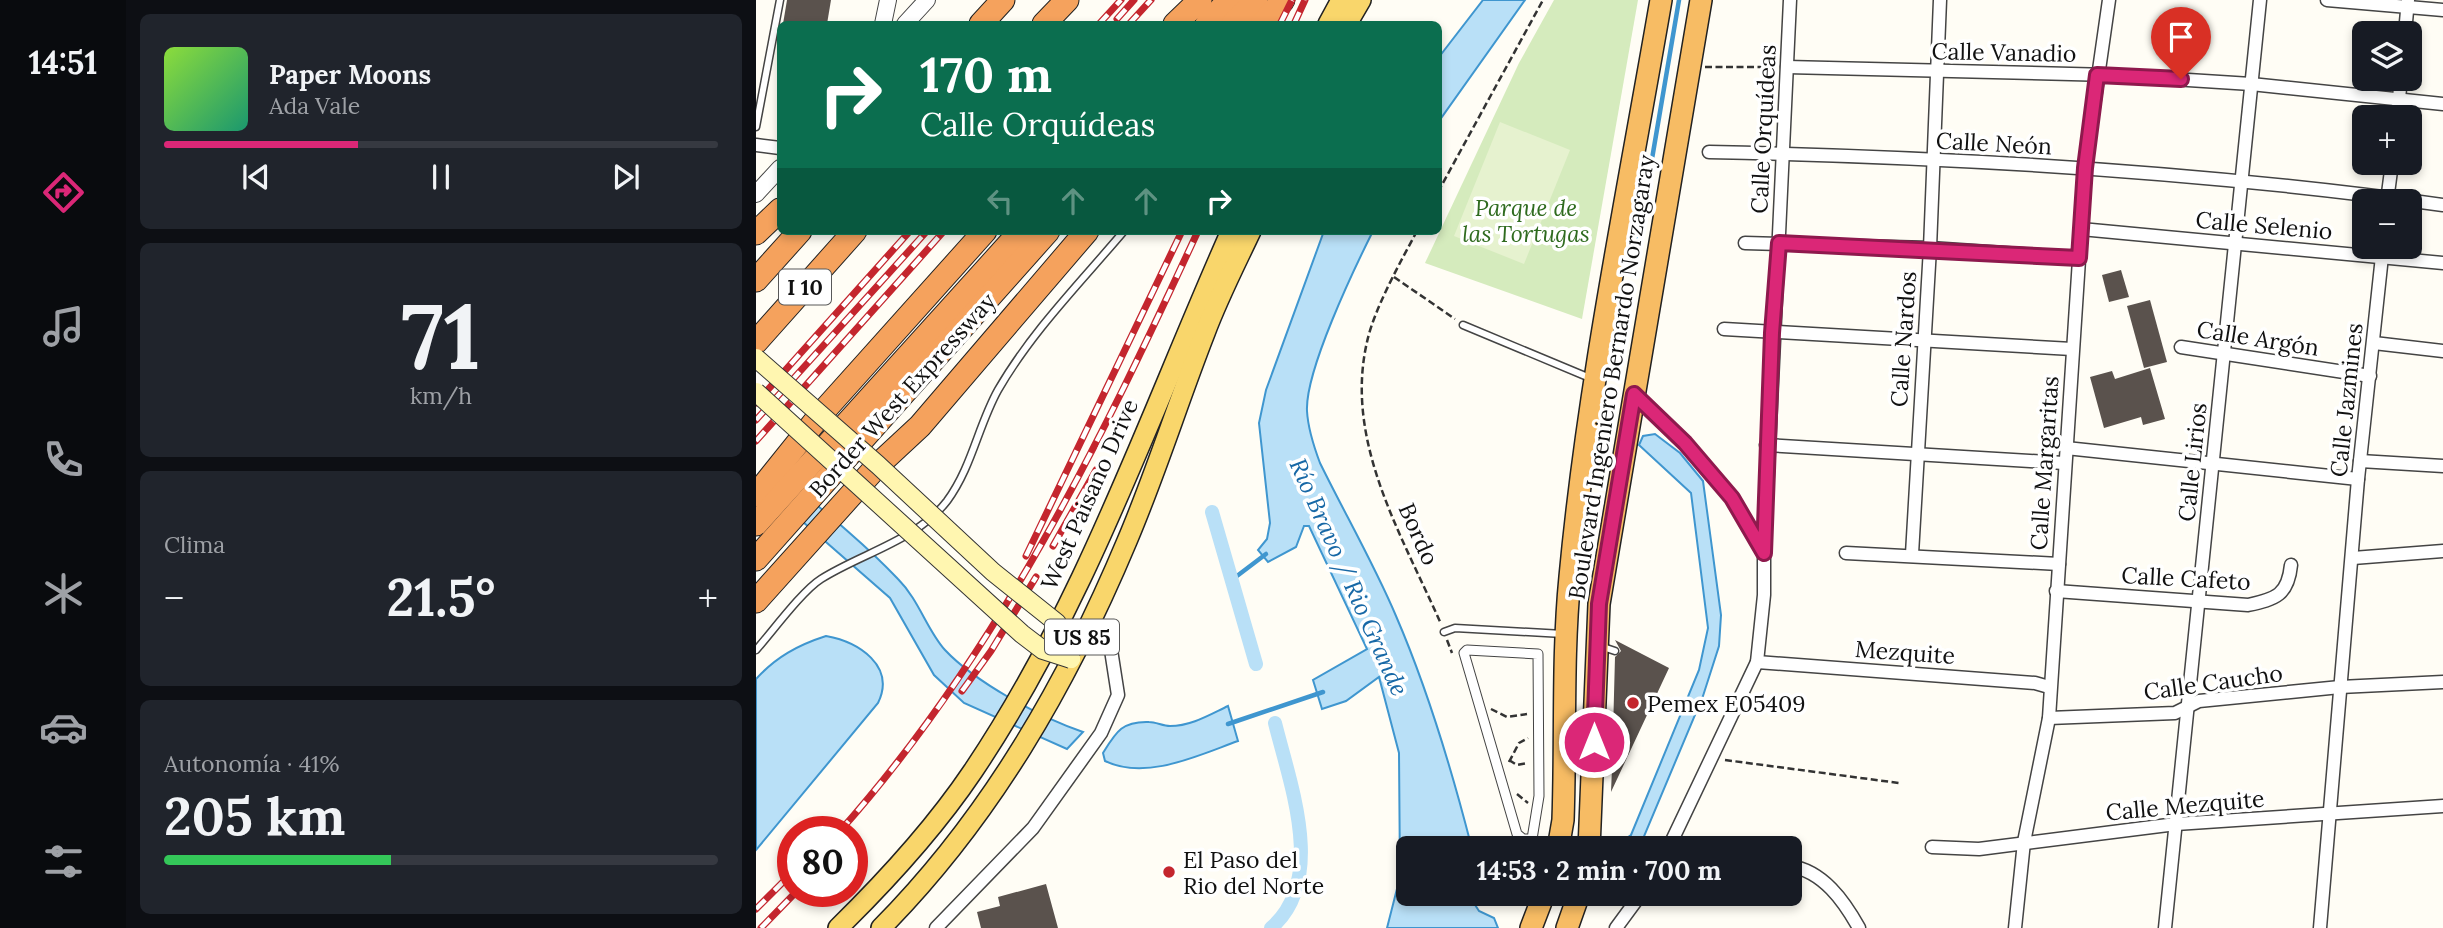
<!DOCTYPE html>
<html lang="es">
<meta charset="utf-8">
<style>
body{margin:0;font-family:Lora,serif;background:#20242c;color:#f1f3f6;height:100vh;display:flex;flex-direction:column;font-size:26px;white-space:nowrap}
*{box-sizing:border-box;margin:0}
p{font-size:23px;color:#9ea1a6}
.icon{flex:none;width:38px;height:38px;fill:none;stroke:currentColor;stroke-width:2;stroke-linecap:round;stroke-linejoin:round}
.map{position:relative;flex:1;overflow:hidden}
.drawer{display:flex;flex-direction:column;gap:14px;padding:14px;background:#0d0f14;width:630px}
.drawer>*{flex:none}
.guide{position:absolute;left:21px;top:21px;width:665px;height:214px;border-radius:10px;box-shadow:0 4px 10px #0003;background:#0b6e4f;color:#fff;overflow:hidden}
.fabs{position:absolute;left:1596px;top:21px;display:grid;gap:14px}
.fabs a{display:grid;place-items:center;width:70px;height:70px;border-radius:10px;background:#171b24;box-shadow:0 4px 10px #0003;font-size:35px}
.speed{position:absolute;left:21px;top:816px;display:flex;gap:14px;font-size:35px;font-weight:700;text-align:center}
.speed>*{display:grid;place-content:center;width:91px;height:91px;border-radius:50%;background:#171b24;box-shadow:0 4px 10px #0003;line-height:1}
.speed .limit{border:10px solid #d22;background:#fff;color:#111}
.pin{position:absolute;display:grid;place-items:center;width:60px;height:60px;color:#fff;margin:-72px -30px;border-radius:50% 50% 50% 0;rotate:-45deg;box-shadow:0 0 7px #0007}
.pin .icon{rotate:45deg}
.me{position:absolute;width:77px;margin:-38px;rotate:0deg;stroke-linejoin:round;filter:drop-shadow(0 0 5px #0008)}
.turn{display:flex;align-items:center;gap:24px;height:147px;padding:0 28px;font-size:32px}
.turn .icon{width:91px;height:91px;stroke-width:2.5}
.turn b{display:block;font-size:49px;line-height:60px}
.lanes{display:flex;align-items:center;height:66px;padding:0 28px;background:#0003;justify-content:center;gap:35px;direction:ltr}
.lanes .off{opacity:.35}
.big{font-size:52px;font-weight:700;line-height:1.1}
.drawer .tile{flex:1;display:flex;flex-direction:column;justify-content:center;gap:10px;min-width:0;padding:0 24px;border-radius:10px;background:#20242c}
.drawer .dial{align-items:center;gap:0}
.dial b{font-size:91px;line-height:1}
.song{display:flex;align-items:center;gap:21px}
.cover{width:84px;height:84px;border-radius:10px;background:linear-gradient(135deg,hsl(90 70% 55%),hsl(160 70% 35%))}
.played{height:7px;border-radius:4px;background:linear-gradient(90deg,#db2777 35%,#363941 35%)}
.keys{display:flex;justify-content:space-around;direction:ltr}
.heat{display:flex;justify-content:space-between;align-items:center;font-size:38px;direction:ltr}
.charge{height:10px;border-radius:5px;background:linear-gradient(90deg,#34c759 41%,#363941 0)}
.trip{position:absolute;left:640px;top:836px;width:406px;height:70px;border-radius:10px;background:#171b24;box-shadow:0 4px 10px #0003;font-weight:700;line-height:70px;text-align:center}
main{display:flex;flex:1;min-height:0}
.tab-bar{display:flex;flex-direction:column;width:126px;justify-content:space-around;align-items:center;background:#090b0e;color:#9ea1a6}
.tab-bar .icon{width:49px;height:49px}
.tab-bar .current{color:#db2777}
.tab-bar b{font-size:32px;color:#f1f3f6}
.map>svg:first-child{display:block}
</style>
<main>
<nav class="tab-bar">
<b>14:51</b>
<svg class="icon current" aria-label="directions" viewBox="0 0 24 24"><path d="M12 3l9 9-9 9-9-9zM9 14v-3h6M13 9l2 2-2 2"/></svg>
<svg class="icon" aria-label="music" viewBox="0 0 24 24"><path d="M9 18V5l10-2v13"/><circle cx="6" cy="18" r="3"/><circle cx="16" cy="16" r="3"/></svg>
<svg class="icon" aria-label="phone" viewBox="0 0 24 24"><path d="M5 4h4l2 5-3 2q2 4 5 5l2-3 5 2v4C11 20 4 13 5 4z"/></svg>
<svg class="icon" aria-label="climate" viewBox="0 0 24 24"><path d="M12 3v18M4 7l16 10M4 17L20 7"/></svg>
<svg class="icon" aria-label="car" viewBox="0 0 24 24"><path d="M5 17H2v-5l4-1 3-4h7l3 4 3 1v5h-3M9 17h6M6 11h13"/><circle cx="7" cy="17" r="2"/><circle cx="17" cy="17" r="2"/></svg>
<svg class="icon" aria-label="filters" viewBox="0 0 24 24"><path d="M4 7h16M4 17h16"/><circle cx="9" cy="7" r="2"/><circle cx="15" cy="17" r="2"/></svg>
</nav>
<section class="drawer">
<div class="tile">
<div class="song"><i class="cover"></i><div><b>Paper Moons</b><p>Ada Vale</p></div></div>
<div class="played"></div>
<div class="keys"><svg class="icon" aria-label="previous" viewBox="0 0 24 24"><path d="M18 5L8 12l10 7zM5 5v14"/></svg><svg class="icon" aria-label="pause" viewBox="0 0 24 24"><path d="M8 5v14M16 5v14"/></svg><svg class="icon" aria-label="next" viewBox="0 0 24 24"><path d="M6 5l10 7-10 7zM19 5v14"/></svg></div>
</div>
<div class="tile dial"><b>71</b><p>km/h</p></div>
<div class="tile"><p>Clima</p>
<div class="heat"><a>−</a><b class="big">21.5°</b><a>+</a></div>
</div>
<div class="tile"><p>Autonomía · 41%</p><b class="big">205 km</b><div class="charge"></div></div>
</section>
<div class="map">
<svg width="1687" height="928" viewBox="0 0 1687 928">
<rect width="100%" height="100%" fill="#fffdf5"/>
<polygon fill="#d5ebbd" points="798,0 882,0 826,319 669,263 763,63"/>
<polygon fill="#e6f2cf" points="744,122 814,150 768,264 698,236"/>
<g fill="#b9e0f7" stroke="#3f96cf" stroke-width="2">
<polygon points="727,0 769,0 683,121 683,57"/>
<path d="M 568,231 L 617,231 C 598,269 549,371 551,411 C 552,429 558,447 564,463 C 589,514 618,564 640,616 C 672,690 695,767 715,845 L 714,849 L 653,849 L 653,894 L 712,894 L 723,911 L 738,918 L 742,928 L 631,928 L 644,877 L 643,753 L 623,677 L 590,701 L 566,709 L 557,680 L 611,649 L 553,526 L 548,526 L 540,547 L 512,562 L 502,550 L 511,539 L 514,523 L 503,423 L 510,390 Z"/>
<polygon points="899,434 924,453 947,481 965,615 963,646 947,696 886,841 888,849 870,849 865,842 875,835 943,670 952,628 935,493 883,445 887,436"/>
<path d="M 29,479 C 68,511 107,542 142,579 C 163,600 171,630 189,650 C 219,682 285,718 327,732 L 311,749 L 208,703 L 178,675 L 134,598 L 15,494 Z"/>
<path d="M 70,636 C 103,642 140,666 122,703 L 0,850 L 0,679 C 20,657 42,645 70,636 Z"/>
<path d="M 472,706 L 482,741 C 443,755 390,781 349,761 L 347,753 C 360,732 366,721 393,722 C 400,722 407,726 414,726 C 435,726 453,715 472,706 Z"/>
</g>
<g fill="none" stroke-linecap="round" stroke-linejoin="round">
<g stroke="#3f96cf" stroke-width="4.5">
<polyline points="880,253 923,0"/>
<polyline points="477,579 510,554"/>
<polyline points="472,724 567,692"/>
</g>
<g stroke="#b9e0f7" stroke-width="14">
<polyline points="456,512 500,664"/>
<path d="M 515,928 C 571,880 534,784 519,723"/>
</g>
</g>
<g fill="#5a524d">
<polygon points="31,0 75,0 71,24 27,24"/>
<polygon points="1365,270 1373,297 1353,302 1346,275"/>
<polygon points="1394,300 1411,362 1388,368 1371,306"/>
<polygon points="1394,368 1409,419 1387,425 1385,417 1348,428 1334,377 1356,371 1359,379"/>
<polygon points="859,640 913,668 855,792 857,744 863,738 857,732 859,657 865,651"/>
<polygon points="290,884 302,928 225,928 221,912 244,906 242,897"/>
</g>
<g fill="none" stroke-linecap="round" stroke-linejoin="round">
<defs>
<g id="service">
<polyline points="0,127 24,0"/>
<polyline points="707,325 834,378"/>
<polyline points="688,632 699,628 807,634"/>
<polyline points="844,646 859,651"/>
<path d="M 0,650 C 16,632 46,591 65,579 C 106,553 160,541 191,501 C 216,467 222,426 242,390 C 276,331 325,282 368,231"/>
<polyline points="842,741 857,738"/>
</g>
<polygon id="pedestrian" points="711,650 782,654 783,796 776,839 767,839 761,834 708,653"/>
<g id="minor">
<polyline points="1571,0 1687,10"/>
<polyline points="1649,33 1652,0"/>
<polyline points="1031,67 1354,75 1495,84 1687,104"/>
<polyline points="1641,117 1645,79"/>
<polyline points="0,145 24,148"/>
<path d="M 953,152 C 1198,157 1444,171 1687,205"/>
<polyline points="1631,201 1636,163"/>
<polyline points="1325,229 1687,263"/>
<polyline points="989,243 1174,248 1323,258"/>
<polyline points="968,329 1316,349"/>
<polyline points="1618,343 1687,351"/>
<polyline points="1425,347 1614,376"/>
<polyline points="878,394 929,443 976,498 1008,553 1008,595 1001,662 912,849"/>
<polyline points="1010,445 1308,463"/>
<polyline points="1310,448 1602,479"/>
<polyline points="1604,461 1687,466"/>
<polyline points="1008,553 1034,0"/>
<polyline points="1090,553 1303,564"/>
<polyline points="1156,554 1174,248 1184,0"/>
<polyline points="1597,558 1687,551"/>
<path d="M 1300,591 L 1492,605 C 1520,599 1532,595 1535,565"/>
<polyline points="1001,662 1279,683 1293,687"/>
<polyline points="1293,718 1419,713 1443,701 1584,687 1687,682"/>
<polyline points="1176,847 1223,849 1420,824 1687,806"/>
<path d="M 1034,866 C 1067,871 1088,901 1103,928"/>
<polyline points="180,928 277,828 345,733 362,695 355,650"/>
<polyline points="860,928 885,894"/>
<polyline points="1259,928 1268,842 1293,718 1329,168 1353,0"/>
<polyline points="1409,928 1504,0"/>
<polyline points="1564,928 1602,479 1627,247"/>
</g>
<g id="tertiary">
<polyline points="127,24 132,0"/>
<polyline points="149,24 171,0"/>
<polyline points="0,194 24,168"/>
</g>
<g id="primary">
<polyline points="572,24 585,0"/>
<polyline points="591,24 605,0"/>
<path d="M 82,928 C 131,880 178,829 217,771 C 329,605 394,413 475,231"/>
<path d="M 125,928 C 234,818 311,684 371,541 C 400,473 422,402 449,333 C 462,298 479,265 495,231"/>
</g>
<g id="trunk">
<path d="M 802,849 L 807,820 C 810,739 806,658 814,577 C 832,383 872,192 905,0"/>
<polyline points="833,849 843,604 945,0"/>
<polyline points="775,928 788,894"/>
<polyline points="811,928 823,894"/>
</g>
<g id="motorway">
<polyline points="225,24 247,0"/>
<polyline points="288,24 311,0"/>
<polyline points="419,24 444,0"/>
<polyline points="451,24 473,0"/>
<polyline points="477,24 500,0"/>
<polyline points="506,24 527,0"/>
<polyline points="0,233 24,210"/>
<polyline points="0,280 44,231"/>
<polyline points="0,342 99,231"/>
<polyline points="0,495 65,414 229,231"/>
<polyline points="0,524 265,231"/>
<polyline points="0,559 292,231"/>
<polyline points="0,601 122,465 164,426 331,231"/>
</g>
</defs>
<use href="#service" stroke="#444" stroke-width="9"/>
<use href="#pedestrian" stroke="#444" stroke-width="11"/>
<use href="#minor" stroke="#444" stroke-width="15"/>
<use href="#tertiary" stroke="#444" stroke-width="18"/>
<use href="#primary" stroke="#222" stroke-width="22"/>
<use href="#trunk" stroke="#222" stroke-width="24"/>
<use href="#motorway" stroke="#222" stroke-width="25"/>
<g stroke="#333" stroke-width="2.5" stroke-dasharray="7 3.5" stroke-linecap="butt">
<polyline points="949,67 1019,67"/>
<polyline points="682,192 787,0"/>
<path d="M 661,231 C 645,261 618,309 611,342 C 588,442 646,535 685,624"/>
<polyline points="638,277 699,319"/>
<polyline points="691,640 696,653"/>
<polyline points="735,709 751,717 771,714"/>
<polyline points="753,760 761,765 772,763"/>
<polyline points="969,760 1143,783"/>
<polyline points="753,762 763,743 772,738"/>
<polyline points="761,794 772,803"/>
</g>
<use href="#service" stroke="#fff" stroke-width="6"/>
<use href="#pedestrian" stroke="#fff" stroke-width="9"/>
<use href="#minor" stroke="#fff" stroke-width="12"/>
<use href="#tertiary" stroke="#fff" stroke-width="16"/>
<use href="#primary" stroke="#f9d66b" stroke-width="19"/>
<use href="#trunk" stroke="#f7bc64" stroke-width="21"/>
<use href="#motorway" stroke="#f5a25d" stroke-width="23"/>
<defs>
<g id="rail">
<polyline points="361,19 378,0"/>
<polyline points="343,24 365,0"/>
<polyline points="373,24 395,0"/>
<polyline points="524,24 536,0"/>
<polyline points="538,24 549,0"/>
<polyline points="0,403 154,231"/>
<polyline points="0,420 171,231"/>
<polyline points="0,441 188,231"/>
<polyline points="297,546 340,470"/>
<polyline points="270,556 426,231"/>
<polyline points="206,691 235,651 280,577"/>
<path d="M 84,831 C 241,655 344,443 442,231"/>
<polyline points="0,909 37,872"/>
<polyline points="5,928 41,891"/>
</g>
</defs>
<use href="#rail" stroke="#c4262e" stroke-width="7"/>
<use href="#rail" stroke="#fff" stroke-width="4.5" stroke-dasharray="13" stroke-linecap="butt"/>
<defs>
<g id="secondary-bridge">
<polyline points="0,358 122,465 237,572 301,623 315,659"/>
<polyline points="0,392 266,634 287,650 315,659"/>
</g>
</defs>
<use href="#secondary-bridge" stroke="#333" stroke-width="20" stroke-linecap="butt"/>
<use href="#secondary-bridge" stroke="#fff6b0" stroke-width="18"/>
</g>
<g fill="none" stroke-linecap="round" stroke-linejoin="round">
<defs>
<polyline id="route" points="838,742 843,604 878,394 929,443 976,498 1008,553 1016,333 1023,243 1323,258 1329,168 1341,75 1425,79"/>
</defs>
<use href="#route" stroke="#8e194d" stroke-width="18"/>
<use href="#route" stroke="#db2777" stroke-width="12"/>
</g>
<g fill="#c4262e" stroke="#fff" stroke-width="2.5">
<circle cx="877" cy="703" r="7"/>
<circle cx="413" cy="872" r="7"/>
</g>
<g text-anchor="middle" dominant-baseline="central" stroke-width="7" stroke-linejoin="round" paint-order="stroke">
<g fill="#fff" stroke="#585858" stroke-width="2">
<rect x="23" y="269.5" width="52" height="35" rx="5"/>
<rect x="289" y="619.5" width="74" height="35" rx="5"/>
</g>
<g font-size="21" font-weight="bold" fill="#111">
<text x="49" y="287">I 10</text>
<text x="326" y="637">US 85</text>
</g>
<g font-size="23" fill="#111" stroke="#fff">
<text transform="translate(1248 52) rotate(1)">Calle Vanadio</text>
<text transform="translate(1007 129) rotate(-87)">Calle Orquídeas</text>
<text transform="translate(1238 143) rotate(3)">Calle Neón</text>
<text transform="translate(1508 225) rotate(5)">Calle Selenio</text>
<text transform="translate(1502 338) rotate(9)">Calle Argón</text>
<text transform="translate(1147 339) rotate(-86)">Calle Nardos</text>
<text transform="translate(855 377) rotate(-81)">Boulevard Ingeniero Bernardo Norzagaray</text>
<text transform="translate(146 395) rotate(-48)">Border West Expressway</text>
<text transform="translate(1590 400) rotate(-84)">Calle Jazmines</text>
<text transform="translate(1436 462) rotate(-84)">Calle Lirios</text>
<text transform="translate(1288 463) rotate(-86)">Calle Margaritas</text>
<text transform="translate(333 494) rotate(-66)">West Paisano Drive</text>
<text transform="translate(663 534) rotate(66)">Bordo</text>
<text transform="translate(1430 578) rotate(3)">Calle Cafeto</text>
<text transform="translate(1149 652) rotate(4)">Mezquite</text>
<text transform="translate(1457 682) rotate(-8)">Calle Caucho</text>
<text transform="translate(1429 805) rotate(-5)">Calle Mezquite</text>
</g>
<g font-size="23" font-style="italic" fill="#2f6b1f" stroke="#fff">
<text x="770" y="207">Parque de<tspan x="770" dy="26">las Tortugas</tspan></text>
</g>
<g font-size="23" fill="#111" stroke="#fff" text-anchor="start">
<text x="891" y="703">Pemex E05409</text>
<text x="427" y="859">El Paso del<tspan x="427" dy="26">Rio del Norte</tspan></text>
</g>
<g font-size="24" font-style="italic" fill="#1768a6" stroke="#fff">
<text transform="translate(593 577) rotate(66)">Río Bravo / Rio Grande</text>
</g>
</g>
</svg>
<div class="fabs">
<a><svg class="icon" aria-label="layers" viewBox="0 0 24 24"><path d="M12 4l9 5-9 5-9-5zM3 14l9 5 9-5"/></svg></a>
<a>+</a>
<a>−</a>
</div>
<div class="speed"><div class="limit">80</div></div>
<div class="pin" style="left:1425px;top:79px;background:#d93025"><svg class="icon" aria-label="arrive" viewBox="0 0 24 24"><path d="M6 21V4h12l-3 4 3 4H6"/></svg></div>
<svg class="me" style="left:838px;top:742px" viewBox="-20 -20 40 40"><circle r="17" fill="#db2777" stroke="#fff" stroke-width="3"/><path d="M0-11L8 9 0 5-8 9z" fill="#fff"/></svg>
<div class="trip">14:53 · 2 min · 700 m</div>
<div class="guide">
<div class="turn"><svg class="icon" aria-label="right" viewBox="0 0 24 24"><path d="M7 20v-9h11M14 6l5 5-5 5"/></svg><div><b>170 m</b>Calle Orquídeas</div></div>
<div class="lanes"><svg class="icon off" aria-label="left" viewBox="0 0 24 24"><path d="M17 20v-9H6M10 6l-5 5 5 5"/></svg><svg class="icon off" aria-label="ahead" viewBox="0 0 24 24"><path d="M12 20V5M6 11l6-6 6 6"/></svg><svg class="icon off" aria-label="ahead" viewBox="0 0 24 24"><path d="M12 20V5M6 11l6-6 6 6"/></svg><svg class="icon" aria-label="right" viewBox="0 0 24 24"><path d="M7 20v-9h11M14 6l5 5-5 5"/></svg></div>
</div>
</div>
</main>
